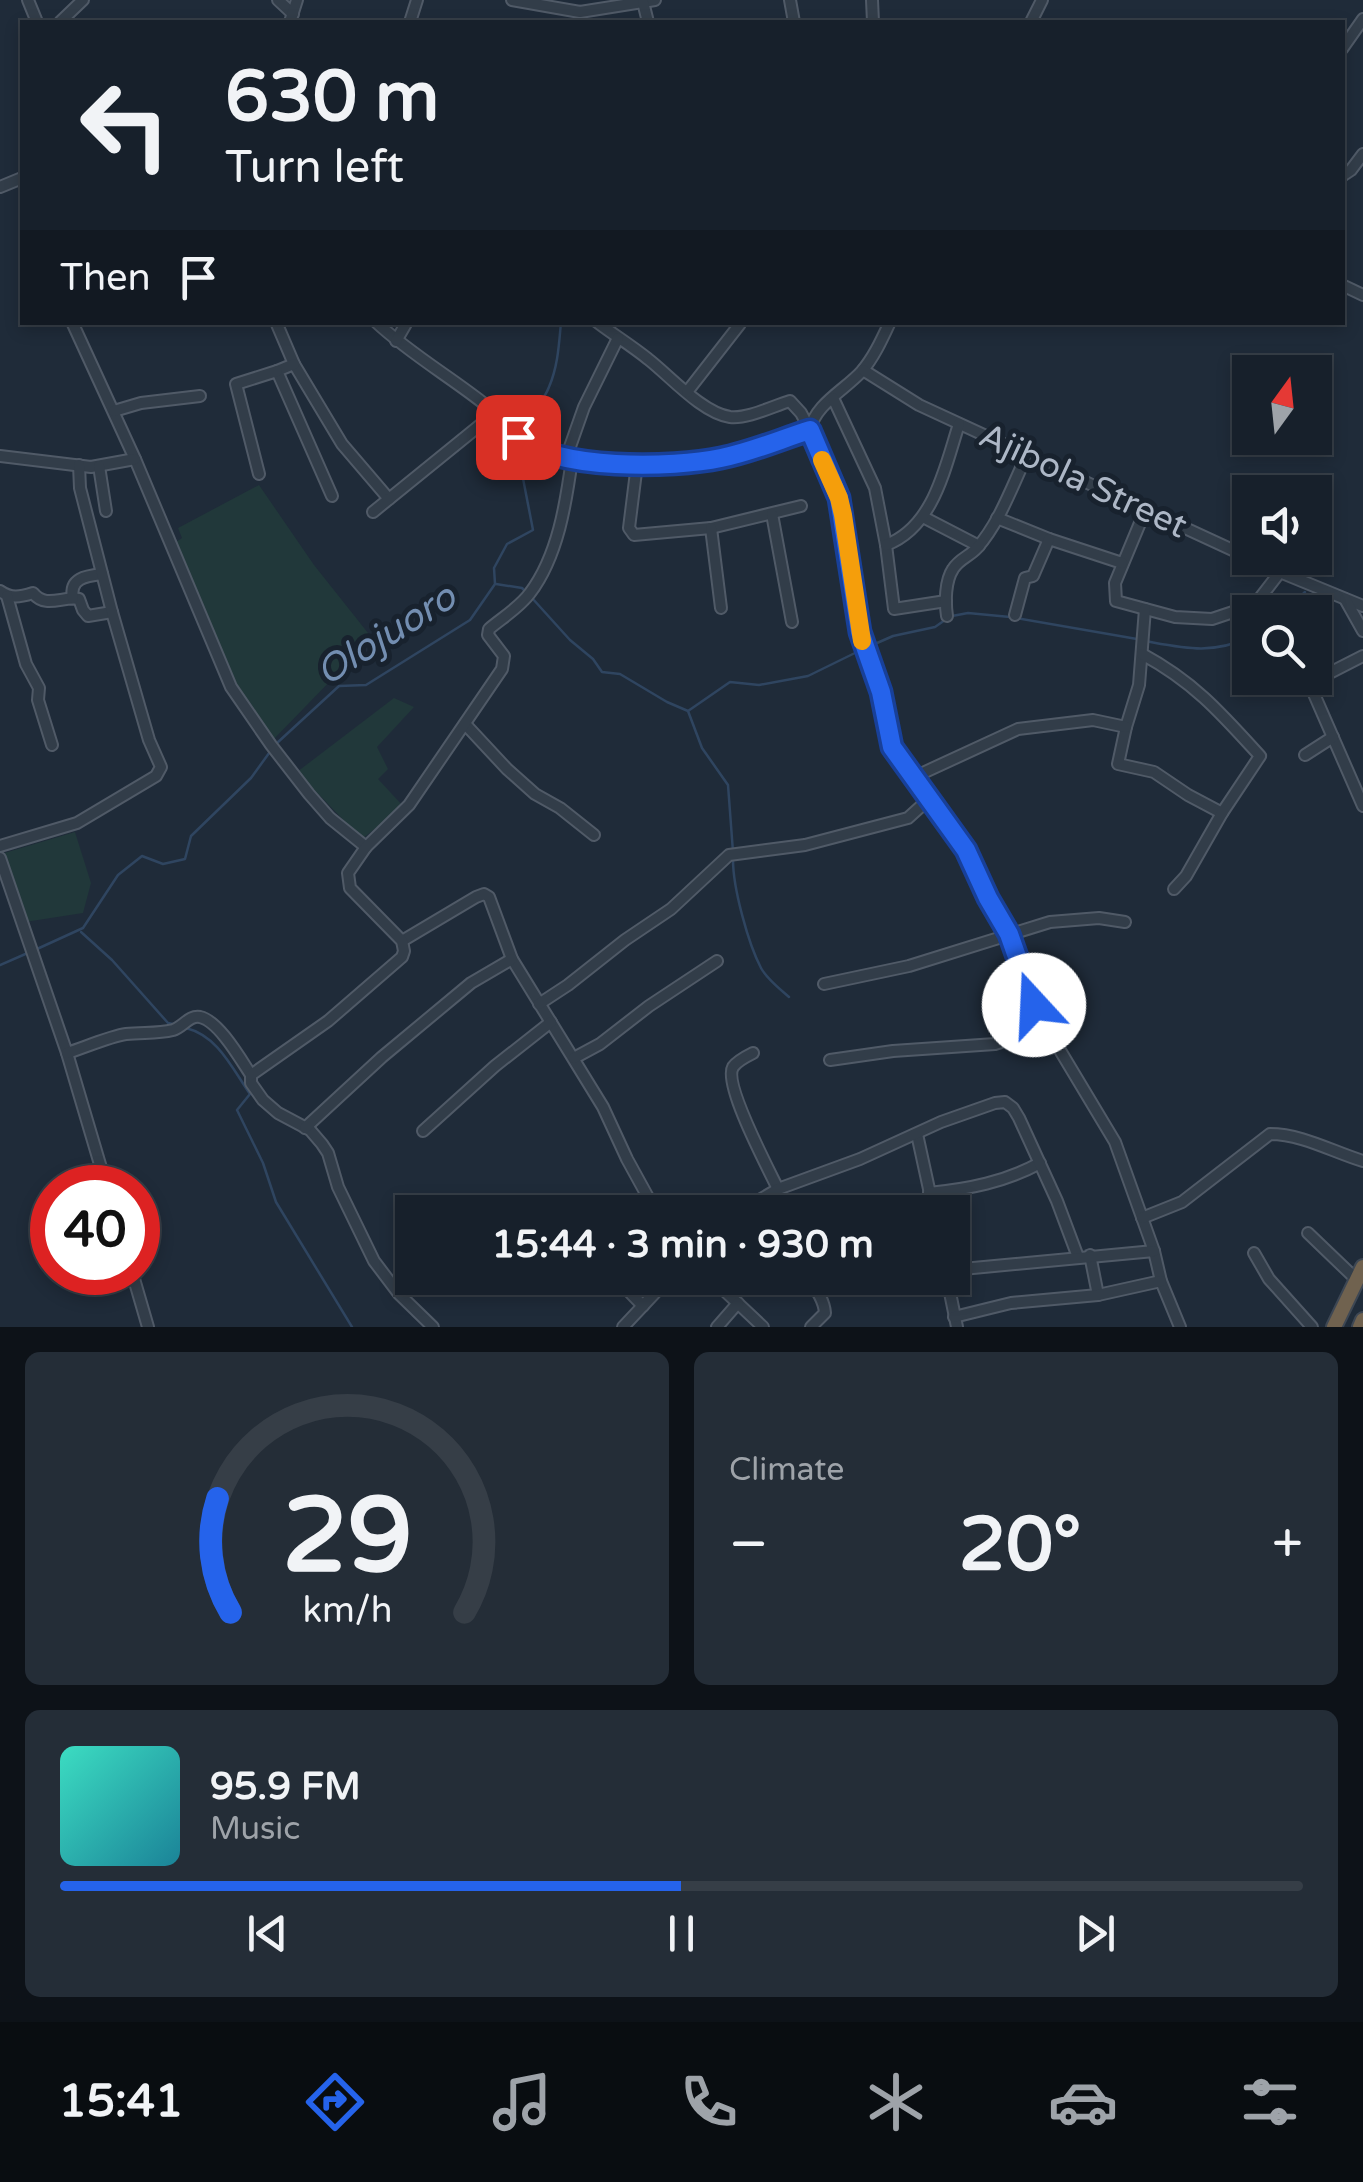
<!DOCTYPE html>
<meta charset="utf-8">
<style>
body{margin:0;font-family:"Varela Round",sans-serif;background:#242d37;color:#f1f3f6;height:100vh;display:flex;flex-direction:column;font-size:38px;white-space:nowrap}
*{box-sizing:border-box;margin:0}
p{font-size:32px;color:#9ea3a9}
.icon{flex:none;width:55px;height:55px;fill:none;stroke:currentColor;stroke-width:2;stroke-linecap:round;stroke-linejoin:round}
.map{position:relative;height:1327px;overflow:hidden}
.details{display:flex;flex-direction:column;gap:25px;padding:25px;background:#0d1218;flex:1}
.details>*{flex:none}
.top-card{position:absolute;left:20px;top:20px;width:1325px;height:305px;border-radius:0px;box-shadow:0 5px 15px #0003,0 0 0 2px #363e47;background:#17202b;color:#f1f3f6;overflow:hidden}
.needle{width:65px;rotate:15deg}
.tools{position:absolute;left:1232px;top:355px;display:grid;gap:20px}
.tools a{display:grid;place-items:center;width:100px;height:100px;border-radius:0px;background:#17202b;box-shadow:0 5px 15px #0003,0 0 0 2px #363e47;font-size:50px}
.speed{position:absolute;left:30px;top:1165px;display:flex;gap:20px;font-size:50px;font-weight:700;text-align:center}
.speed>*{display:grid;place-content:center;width:130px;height:130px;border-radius:50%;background:#17202b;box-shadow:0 5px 15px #0003,0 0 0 2px #363e47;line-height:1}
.speed .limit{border:15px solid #d22;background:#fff;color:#111}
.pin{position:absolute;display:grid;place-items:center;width:85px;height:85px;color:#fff;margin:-42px;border-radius:20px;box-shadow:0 5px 15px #0006}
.me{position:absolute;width:110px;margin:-55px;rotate:340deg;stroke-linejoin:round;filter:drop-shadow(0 0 8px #0008)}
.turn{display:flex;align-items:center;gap:35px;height:210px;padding:0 40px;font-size:45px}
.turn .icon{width:130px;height:130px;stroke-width:2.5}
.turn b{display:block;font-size:70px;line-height:85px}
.then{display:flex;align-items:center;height:95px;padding:0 40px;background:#0003;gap:20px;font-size:38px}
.big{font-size:75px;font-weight:800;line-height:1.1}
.details .widget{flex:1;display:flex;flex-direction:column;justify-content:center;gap:15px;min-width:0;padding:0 35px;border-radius:15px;background:#242d37}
.details .dial{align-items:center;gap:0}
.dial svg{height:260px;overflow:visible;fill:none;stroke:#363e47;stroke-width:7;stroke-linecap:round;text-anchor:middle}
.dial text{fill:#f1f3f6;stroke:none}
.song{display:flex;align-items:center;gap:30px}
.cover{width:120px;height:120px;border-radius:15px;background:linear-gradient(135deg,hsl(170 70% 55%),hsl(190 70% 35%))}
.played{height:10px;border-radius:5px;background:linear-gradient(90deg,#2563eb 50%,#363e47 50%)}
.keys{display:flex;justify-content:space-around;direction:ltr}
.heat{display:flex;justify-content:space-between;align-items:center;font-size:55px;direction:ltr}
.details .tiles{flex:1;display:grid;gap:25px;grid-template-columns:1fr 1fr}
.widget:last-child{grid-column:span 2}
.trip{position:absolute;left:395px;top:1195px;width:575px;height:100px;border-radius:0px;background:#17202b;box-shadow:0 5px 15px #0003,0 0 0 2px #363e47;font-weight:800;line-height:100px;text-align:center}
.menu{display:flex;height:160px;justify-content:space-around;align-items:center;background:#090d11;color:#9ea3a9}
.menu .icon{width:70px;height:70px}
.menu .current{color:#2563eb}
.menu b{font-size:45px;color:#f1f3f6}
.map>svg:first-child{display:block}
</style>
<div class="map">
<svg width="1363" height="1327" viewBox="0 0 1363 1327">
<rect width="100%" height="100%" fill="#1f2b39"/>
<g fill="#21383a">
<polygon points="259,485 314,565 372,638 272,741 236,683 176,542 182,538 178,528"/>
<polygon points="394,698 414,707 377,747 388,769 378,779 403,806 362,839 297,772"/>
<polygon points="75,832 91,883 83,913 25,922 1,854"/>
</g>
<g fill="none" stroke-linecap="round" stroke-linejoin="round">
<g stroke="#2f4560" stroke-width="2.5">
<path d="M 523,437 C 526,412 541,408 549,387 C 558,366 559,344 561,322"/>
<polyline points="496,584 522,588 526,592"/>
<polyline points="532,598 570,640 593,659 602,672 620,674 667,702 688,711 730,682 759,685 808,676 861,650"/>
<polyline points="1284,612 1305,592"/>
<polyline points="952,616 968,613 1010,617 1137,639"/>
<path d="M 1145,641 C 1184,648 1212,655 1250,637"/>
<polyline points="868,647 893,636 935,627 945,620"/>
<polyline points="688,711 702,748 728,785 733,852"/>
<polyline points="277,743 339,686 366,685 470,620 495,584 494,568 507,544 533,530 520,463 522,450"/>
<path d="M 733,860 C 733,888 748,943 761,968 C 767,979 780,989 789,997"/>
<polyline points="81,932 112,960 168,1023 173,1024"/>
<polyline points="37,949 83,928 118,875 142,856 163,864 185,859 191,836 251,778 272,749"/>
<polyline points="0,965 30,952"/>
<path d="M 186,1028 C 218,1036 232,1068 250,1094 L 237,1110 L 263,1163 L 276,1202 L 352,1327"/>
</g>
<defs>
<g id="minor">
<polyline points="28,0 37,22"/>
<polyline points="278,0 293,14"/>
<polyline points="512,0 580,12 655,0"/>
<polyline points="790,0 794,22"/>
<polyline points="872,0 873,22"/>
<polyline points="643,2 648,22"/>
<polyline points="60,22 83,0"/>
<polyline points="290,22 297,0"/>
<polyline points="410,22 417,0"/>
<polyline points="1031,22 1042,0"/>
<polyline points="1342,49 1363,19"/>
<polyline points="1342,176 1351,170 1363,154"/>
<polyline points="0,187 22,178"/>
<polyline points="1342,285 1363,295"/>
<polyline points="72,322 135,459 231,687 271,745 309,794 330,818 366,847"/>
<polyline points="276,322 294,364 342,444 389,499"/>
<path d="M 376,322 C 410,354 451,377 487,406 C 502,418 514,439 531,448 C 573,469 677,467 722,458 C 752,452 781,439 810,430 L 801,413 L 790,401 C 773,406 748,419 730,417 C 702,413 670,376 648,359 C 632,346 614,335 597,322"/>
<path d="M 890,322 C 882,339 874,357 862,371 C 845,390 815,404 810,430 L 839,498 L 860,633 L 881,692 L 892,747 L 912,778 L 921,787 L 960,840 L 1012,942 L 1040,1017 L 1115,1142 L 1154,1251 L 1161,1281 L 1180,1327"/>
<polyline points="396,341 407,322"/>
<polyline points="294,364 277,371 332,496"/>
<polyline points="863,370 919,405 1280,572 1363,606"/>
<polyline points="687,392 740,324"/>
<polyline points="833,398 875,488 886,545 894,609 946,601"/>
<polyline points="114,411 141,403 200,396"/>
<polyline points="0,456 91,467 135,459"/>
<polyline points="566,458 584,407 618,338"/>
<polyline points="637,464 629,528 634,535 711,528 801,506"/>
<polyline points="99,466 106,511"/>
<polyline points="259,474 236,384 277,371"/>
<polyline points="1145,511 1115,583 1116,601 1175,617 1212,619 1239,610 1260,598 1280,572"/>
<polyline points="373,512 495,413"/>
<polyline points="772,514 792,622"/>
<polyline points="923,517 979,546"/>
<polyline points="997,518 1049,539 1122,563"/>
<polyline points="711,528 721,608"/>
<path d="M 886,545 C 934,527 945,467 959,424"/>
<path d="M 0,591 C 11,599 20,597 33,593 C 46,609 62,596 79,599 L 83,610 L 88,616 L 112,612"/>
<polyline points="7,596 26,664 39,688 38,700 52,745"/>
<path d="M 73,598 C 69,578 86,576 102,574"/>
<polyline points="1345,599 1363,631"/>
<polyline points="1145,609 1139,685 1126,727 1118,764 1154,772 1188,795 1222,813"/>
<polyline points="1015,615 1025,578 1033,576 1049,539"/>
<path d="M 947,616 C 945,602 945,581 953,569 C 959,559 970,556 977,548 C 1000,522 1012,486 1027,455"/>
<polyline points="1315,647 1321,644"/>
<path d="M 1142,654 C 1194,682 1221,713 1260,756 L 1222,813 L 1186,876 L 1174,889"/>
<polyline points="1307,678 1363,806"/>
<polyline points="1310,683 1363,656"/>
<polyline points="1253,684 1262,678"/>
<polyline points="466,725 507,769 535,794 560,808 594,835"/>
<polyline points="1305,755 1333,737"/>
<polyline points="912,778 1018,729 1093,720 1126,727"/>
<polyline points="0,846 77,823 156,776 161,767 149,740 112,612 80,488 79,465"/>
<polyline points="0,858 67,1053 107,1188"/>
<polyline points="402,941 476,897 484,894 489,897 512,959 603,1107 627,1159 655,1210"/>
<polyline points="824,984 909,966 1050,922 1099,918 1125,922"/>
<polyline points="539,1004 568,985 625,940 671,909 729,855 805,845 908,818 929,799"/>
<path d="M 67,1053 C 83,1048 111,1036 126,1034 C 142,1032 157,1034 173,1030 C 183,1027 189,1015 200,1017 C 219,1021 241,1060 251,1075 L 251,1083 L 263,1100 L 278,1113 L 310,1130 L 322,1144 L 328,1153 L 338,1187 L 374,1261 L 399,1294 L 433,1327"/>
<path d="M 753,1053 C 747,1056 737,1061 733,1067 C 723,1084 769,1170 778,1189"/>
<polyline points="574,1058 600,1044 649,1006 717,961"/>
<polyline points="830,1060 893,1051 995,1044 1046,1028"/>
<path d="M 251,1075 L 328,1021 L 402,957 L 404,951 L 402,941 L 350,888 L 348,873 L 366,847 L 409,805 L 502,669 L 504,656 L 488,635 L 489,629 C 502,618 520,607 530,593 C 558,556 566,503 572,459"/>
<polyline points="305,1128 382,1057 471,983 512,959"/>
<polyline points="423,1131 495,1066 551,1022"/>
<polyline points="917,1134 934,1212"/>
<path d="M 929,1193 C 969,1189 1005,1182 1040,1163"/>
<polyline points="739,1212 778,1189 860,1159 941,1122 995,1103 1005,1102 1013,1108 1019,1118 1057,1201 1078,1257"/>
<path d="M 1142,1218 L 1182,1202 L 1270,1134 C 1302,1134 1333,1152 1363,1161"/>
<polyline points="1308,1233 1357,1280"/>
<polyline points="1254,1253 1269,1279 1312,1327"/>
<polyline points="1090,1255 1098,1295"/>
<polyline points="952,1270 1154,1251"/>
<polyline points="132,1272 148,1327"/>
<polyline points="616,1278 643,1306"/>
<polyline points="711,1278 763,1327"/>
<path d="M 807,1278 C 815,1287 824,1299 825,1313 L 811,1327"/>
<polyline points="947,1278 957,1327"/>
<polyline points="954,1317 1011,1303 1098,1295 1161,1281"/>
<polyline points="623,1327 669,1278"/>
<polyline points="717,1327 738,1303"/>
</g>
<g id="highway">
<polyline points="1334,1327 1363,1267"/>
<polyline points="1360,1327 1363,1320"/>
</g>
</defs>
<use href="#minor" stroke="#505a67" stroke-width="14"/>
<use href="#highway" stroke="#3d4754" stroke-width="18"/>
<use href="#minor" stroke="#323d49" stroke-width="10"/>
<use href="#highway" stroke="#70624f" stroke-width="14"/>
</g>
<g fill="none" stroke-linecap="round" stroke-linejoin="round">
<defs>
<path id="route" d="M 518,437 C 555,471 674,468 721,458 C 752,452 781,439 810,430 L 839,498 L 860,632 L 881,692 L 892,747 L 966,850 L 988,898 L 1009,934 L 1034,1005"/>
</defs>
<use href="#route" stroke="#184099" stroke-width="25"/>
<use href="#route" stroke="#2563eb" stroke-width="18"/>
<polyline stroke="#f59e0b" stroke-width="18" points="822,460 839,498 843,515 862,641"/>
</g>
<g text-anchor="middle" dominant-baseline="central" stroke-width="10" stroke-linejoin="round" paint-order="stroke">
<g font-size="35" fill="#adb7c6" stroke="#18222e">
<text transform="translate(1083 481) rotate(25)">Ajibola Street</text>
</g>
<g font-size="38" font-style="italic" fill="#738eb1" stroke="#18222e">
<text transform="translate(386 635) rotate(-32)">Olojuoro</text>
</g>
</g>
</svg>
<div class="tools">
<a><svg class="needle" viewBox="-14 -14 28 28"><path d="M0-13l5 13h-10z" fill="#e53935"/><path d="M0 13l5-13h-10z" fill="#9ea3a9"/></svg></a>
<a><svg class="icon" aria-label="sound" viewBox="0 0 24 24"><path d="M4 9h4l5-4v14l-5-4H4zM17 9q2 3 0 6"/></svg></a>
<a><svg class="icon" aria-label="search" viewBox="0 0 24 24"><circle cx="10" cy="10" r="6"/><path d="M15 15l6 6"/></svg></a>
</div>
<div class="speed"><div class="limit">40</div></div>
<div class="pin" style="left:518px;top:437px;background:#d93025"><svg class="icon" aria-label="arrive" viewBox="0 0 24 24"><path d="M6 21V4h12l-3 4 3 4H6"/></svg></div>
<svg class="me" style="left:1034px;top:1005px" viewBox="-20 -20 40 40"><circle r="19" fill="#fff"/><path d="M0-13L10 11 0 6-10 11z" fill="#2563eb"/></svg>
<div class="trip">15:44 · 3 min · 930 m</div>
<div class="top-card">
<div class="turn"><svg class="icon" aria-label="left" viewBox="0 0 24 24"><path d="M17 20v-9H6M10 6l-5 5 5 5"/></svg><div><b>630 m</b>Turn left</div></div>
<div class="then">Then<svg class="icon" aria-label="arrive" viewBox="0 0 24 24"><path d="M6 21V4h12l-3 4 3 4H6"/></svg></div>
</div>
</div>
<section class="details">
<div class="tiles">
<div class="widget dial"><svg viewBox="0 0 100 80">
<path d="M14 69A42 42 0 1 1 86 69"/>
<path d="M14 69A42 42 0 0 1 10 34" stroke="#2563eb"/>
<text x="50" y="56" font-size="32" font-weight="700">29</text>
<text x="50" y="72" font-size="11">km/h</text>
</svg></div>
<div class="widget"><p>Climate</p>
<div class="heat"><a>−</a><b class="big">20°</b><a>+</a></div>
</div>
<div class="widget">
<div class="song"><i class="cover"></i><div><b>95.9 FM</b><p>Music</p></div></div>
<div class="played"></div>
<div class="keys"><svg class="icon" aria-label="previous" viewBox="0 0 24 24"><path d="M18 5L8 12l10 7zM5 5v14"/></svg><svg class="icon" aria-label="pause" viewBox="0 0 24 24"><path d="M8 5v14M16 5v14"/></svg><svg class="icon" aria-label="next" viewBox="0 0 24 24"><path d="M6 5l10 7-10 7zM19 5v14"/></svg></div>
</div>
</div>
</section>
<nav class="menu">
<b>15:41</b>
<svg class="icon current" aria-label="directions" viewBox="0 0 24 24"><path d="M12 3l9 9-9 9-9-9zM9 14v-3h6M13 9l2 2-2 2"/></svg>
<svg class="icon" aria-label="music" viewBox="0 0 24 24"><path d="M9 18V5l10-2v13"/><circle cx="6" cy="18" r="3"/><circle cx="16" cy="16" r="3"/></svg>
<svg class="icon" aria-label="phone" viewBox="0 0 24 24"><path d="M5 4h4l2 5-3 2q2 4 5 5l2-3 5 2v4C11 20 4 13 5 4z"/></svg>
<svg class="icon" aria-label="climate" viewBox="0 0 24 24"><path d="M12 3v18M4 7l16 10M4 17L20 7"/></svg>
<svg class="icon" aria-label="car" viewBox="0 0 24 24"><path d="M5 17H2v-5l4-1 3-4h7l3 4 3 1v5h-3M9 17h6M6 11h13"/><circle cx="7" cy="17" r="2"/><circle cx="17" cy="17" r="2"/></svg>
<svg class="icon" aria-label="filters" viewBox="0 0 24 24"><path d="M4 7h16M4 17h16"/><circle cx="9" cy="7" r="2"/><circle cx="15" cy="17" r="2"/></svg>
</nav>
